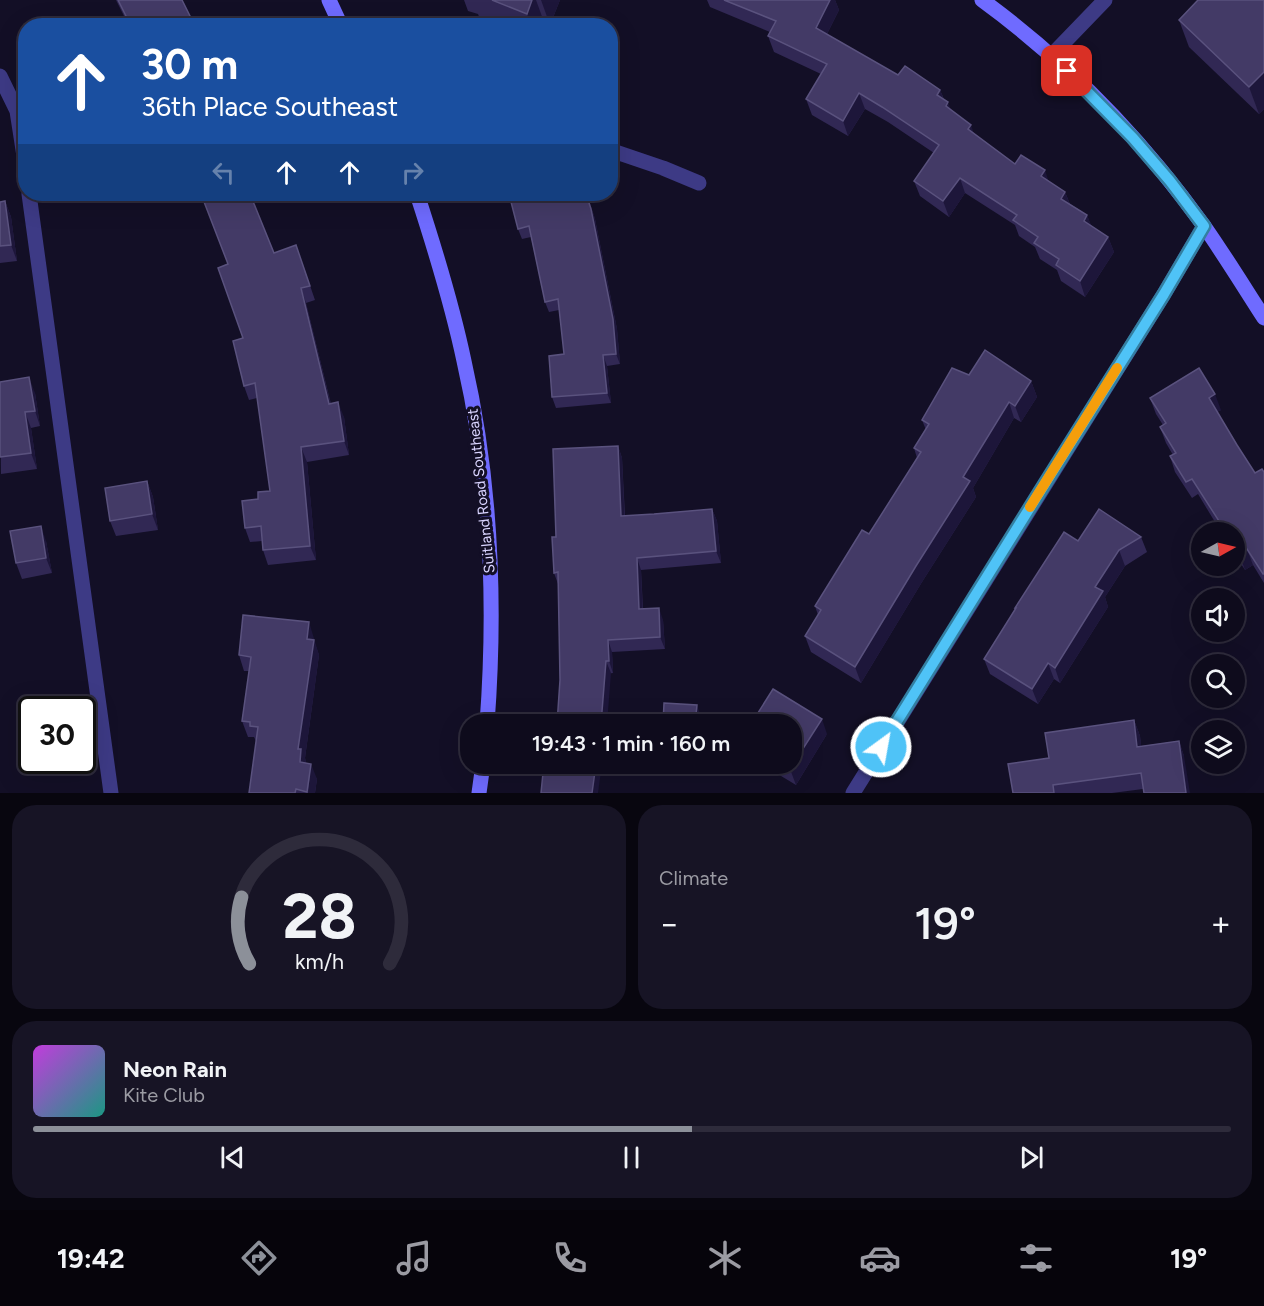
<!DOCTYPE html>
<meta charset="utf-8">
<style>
body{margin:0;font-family:Figtree,sans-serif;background:#171425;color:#f1f3f6;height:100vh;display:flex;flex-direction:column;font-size:22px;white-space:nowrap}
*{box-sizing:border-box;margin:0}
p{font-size:20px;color:#9b9ba3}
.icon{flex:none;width:33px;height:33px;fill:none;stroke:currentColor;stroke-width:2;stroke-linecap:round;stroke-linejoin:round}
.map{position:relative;height:793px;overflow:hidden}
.side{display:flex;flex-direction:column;gap:12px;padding:12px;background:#08060f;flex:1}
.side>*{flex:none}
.hud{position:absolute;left:18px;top:18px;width:600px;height:183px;border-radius:24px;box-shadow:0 6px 24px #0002,0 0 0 2px #2e2b3b;background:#1a4fa0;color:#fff;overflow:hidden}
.needle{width:39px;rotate:82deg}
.fabs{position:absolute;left:1191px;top:522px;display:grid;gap:12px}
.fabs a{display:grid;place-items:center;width:54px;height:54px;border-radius:50%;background:#0e0b1c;box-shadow:0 6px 24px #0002,0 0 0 2px #2e2b3b;font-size:30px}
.speed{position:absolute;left:18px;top:696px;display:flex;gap:12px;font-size:30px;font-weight:700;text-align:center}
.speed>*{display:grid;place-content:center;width:78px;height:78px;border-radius:50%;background:#0e0b1c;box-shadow:0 6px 24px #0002,0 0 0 2px #2e2b3b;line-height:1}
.speed .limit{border:3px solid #111;border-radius:9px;background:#fff;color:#111}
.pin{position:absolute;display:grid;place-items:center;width:51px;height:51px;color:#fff;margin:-26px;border-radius:12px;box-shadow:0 3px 9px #0006}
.me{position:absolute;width:66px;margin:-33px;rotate:32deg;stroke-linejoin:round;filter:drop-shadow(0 0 4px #0008)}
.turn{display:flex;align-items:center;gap:21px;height:126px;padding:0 24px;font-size:27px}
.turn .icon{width:78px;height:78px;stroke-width:2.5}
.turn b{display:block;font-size:42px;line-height:51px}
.lanes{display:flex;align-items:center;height:57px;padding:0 24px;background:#0003;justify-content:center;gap:30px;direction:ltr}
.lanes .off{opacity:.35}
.big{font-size:45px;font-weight:600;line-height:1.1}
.side .tile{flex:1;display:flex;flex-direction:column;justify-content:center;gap:9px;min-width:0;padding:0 21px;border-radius:24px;background:#171425}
.side .dial{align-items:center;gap:0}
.dial svg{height:156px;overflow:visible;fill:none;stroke:#2e2b3b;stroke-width:7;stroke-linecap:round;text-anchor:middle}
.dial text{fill:#f1f3f6;stroke:none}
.song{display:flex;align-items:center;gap:18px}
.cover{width:72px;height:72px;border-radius:9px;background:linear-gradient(135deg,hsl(290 70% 55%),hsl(170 70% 35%))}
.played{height:6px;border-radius:3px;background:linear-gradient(90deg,#8c9099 55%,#2e2b3b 55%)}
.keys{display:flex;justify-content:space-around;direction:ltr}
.heat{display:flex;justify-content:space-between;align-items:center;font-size:33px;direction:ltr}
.side .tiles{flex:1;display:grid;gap:12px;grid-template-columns:1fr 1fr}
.tile:last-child{grid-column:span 2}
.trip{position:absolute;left:460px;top:714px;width:342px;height:60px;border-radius:24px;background:#0e0b1c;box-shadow:0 6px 24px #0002,0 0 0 2px #2e2b3b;font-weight:600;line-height:60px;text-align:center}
.menu{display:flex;height:96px;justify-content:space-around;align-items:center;background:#06040b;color:#9b9ba3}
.menu .icon{width:42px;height:42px}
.menu .selected{color:#8c9099}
.menu b{font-size:27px;color:#f1f3f6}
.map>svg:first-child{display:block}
</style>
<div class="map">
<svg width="1264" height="793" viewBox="0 0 1264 793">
<rect width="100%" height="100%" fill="#130f26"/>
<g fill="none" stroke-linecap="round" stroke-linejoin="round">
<g stroke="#3d3a85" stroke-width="15">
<polyline points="0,76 17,111 26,169"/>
<polyline points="610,150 663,168 699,183"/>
<polyline points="29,194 111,793"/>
</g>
<g stroke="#3d3a85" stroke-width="15">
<polyline points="1051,56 1105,0"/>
<polyline points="853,793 1164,294 1204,226"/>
</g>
<g stroke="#6f6bff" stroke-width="15">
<polyline points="329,0 341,26"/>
<path d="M 982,0 C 1067,62 1143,141 1204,226 C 1225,256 1244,287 1264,318"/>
<path d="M 417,194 C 435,249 452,304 464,361 C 491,479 496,604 487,724"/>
<polyline points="479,793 483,764"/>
</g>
</g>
<g fill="#312854">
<polygon points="116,0 182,0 195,26 129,26"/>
<polygon points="464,0 560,0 550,25 544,22 543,26 498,26 480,19 478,14 468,11"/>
<polygon points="707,0 835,0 839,10 827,34 898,75 940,90 944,99 951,110 974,134 1015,164 1048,181 1065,192 1070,204 1087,215 1091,226 1108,237 1114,252 1085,297 1061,281 1057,270 1040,259 1035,247 1019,236 1015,225 965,193 949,217 920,196 914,181 934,153 888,122 865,109 848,136 812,115 806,99 821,74 774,52 768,36 770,32 710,7"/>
<polygon points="1264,0 1264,109 1259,114 1189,47 1179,20"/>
<polygon points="521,194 587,194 595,219 617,329 620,364 607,366 611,403 556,408 552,397 564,354 559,310 549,312 545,302 531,237 522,239 518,229"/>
<polygon points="5,201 11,217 17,261 0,263 0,202"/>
<polygon points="296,245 315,300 306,303 331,404 344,417 349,455 307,462 316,560 268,565 263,550 262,541 250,542 245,528 258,499 270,491 257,398 249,400 244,386 243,338 228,265 274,253"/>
<polygon points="969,375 1031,381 1037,397 1021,422 1014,418 973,488 976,497 922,582 861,683 811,652 805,636 818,615 815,606 869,534 917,458 914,448 926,430 922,420"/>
<polygon points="0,382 35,393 40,426 31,428 37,469 1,474"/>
<polygon points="1150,398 1221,410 1217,412 1255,473 1264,472 1264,583 1253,565 1245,570 1234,553 1234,532 1221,532 1198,494 1192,498 1175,472 1170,456 1173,455 1166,443 1160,427 1163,425 1156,414"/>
<polygon points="618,446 622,458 625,516 654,514 712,509 717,521 721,563 641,570 643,609 663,620 665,649 612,652 613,673 560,680 558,584 554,573 556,537"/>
<polygon points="147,481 153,497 158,530 116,536 110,521"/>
<polygon points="1141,537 1147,552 1125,566 1105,597 1108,607 1060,683 1054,679 1038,704 990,674 984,659 1015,609 1015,608 1078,541"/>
<polygon points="46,541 52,573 22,579 16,563"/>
<polygon points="314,638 314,641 319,655 305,758 306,763 317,779 315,793 249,793 256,741 254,737 248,737 242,721 249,671 244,671 239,655"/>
<polygon points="1134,720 1140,736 1141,746 1179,741 1184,756 1143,789 1112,793 1013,793 1049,758"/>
<polygon points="827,734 796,785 761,764 792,764"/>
</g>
<g fill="#1d163a">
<polygon points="532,0 536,0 544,22 543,26 531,26 527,14"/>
<polygon points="541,0 560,0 550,25"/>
<polygon points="830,0 835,0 839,10 822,44 816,28"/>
<polygon points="1264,72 1264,109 1259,114 1249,87"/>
<polygon points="940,90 946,105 937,95"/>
<polygon points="859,93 865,109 848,136 843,121"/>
<polygon points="948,102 954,118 946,106"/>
<polygon points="971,125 976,140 968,129"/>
<polygon points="1045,170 1050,186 1041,176"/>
<polygon points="960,178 965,193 949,217 943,201"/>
<polygon points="1065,192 1071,207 1061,199"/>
<polygon points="586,194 587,194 595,219 617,329 620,364 616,354"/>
<polygon points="5,201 11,217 17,261 11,245"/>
<polygon points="1087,215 1093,230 1084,221"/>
<polygon points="1108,237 1114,252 1085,297 1080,281"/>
<polygon points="301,288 306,303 334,418 329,404"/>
<polygon points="603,355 607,366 611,403 607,393"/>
<polygon points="29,377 35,393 40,426 35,411"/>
<polygon points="1031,381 1037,397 1021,422 1015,406"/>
<polygon points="1215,394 1221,410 1215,414 1209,398"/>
<polygon points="338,402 344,417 349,455 344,441"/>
<polygon points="1009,402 1014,418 973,488 976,497 922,582 861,683 855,667 963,477"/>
<polygon points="25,412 31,428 37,469 31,453"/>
<polygon points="618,446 622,458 625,528 621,516"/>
<polygon points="301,447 307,462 316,560 310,546"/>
<polygon points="147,481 153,497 158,530 152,514"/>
<polygon points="712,509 717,521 721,563 716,551"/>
<polygon points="41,526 46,541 52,573 46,558"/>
<polygon points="1247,549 1253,565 1245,570 1239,554"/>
<polygon points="1119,550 1125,566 1105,597 1108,607 1060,683 1055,668 1095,587"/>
<polygon points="637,558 641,570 643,621 639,609"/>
<polygon points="659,608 663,620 665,649 660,637"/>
<polygon points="309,622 319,655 305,758 307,765 300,762 298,749"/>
<polygon points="608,640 612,652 613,673 609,661"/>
<polygon points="606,661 611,673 607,724 601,724"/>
<polygon points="1048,663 1054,679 1038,704 1032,689"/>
<polygon points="697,705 700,714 699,724 695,724"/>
<polygon points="822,719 827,734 796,785 790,769"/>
<polygon points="1134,720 1140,736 1143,762 1137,747"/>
<polygon points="1179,741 1184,756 1190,793 1186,793"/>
<polygon points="311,764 317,779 315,793 308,793"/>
<polygon points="596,764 602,764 598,793 592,793"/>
</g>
<g fill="#433a66" stroke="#5a527e" stroke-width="1.5">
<polygon points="118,0 182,0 195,26 131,26"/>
<polygon points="492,0 532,0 527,14"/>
<polygon points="724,0 830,0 816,28 898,75 905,66 940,90 937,95 948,102 946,106 971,125 968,129 1015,164 1021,155 1045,170 1041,176 1065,192 1061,199 1087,215 1084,221 1108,237 1080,281 1056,265 1059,259 1034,243 1038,237 1013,220 1017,215 960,178 943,201 914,181 939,145 882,107 859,93 843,121 806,99 827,64 768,36 776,21"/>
<polygon points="1198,0 1264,0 1264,72 1249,87 1179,20"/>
<polygon points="201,194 250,194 274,253 296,245 310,286 301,288 329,404 338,402 344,441 301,447 310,546 263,550 261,526 245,528 242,501 258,499 258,492 270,491 255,383 244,386 233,341 243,338 218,268 228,264"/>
<polygon points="521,194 586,194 591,209 613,319 616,354 603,355 607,393 552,397 549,356 564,354 558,299 545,302 529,226 518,229 510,198"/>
<polygon points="5,201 11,245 0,246 0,202"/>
<polygon points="985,350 1031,381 1015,406 1009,402 963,477 970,481 916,566 855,667 805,636 821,610 815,606 862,530 869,534 921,452 914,448 929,424 922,420 952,368 969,375"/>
<polygon points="1199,368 1215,394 1209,398 1237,445 1255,473 1262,469 1264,472 1264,574 1263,574 1247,549 1239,554 1234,547 1234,532 1226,532 1192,479 1186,482 1170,456 1176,453 1160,427 1166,423 1150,398"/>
<polygon points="29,377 35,411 25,412 31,453 0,457 0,382"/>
<polygon points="618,446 621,516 654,514 712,509 716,551 637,558 639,609 659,608 660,637 608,640 609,661 606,661 601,724 557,724 560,680 558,572 554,573 552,537 556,537 553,449"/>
<polygon points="147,481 152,514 110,521 105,488"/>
<polygon points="1099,509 1141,537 1119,550 1095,587 1103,591 1055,668 1048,663 1032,689 984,659 1016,608 1015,608 1064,532 1078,541"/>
<polygon points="41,526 46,558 16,563 10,531"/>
<polygon points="243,615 309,622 307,639 314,640 298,749 301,749 300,762 311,764 307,792 296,789 295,793 249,793 258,727 250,726 250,722 242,721 251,657 239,655"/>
<polygon points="773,689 822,719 790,769 781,764 792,764 792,724 751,724"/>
<polygon points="664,703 697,705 695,724 663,724"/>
<polygon points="1134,720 1137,747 1179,741 1186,793 1144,793 1141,773 1053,785 1054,793 1013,793 1008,764 1049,758 1045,733"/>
<polygon points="553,764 596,764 592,793 541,793 543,773 552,774"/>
</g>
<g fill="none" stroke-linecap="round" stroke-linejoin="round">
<defs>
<polyline id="route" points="881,747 1039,493 1164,294 1204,226 1170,181 1133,138 1067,71"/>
</defs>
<use href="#route" stroke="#337fa1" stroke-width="15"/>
<use href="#route" stroke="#4fc3f7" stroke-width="10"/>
<polyline stroke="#f59e0b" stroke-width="10" points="1030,507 1117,368"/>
</g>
<g text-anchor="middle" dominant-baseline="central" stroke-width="6" stroke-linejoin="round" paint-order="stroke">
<g font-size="15" fill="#d9d4ff" stroke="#130f26">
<text transform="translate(481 491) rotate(-96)">Suitland Road Southeast</text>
</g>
</g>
</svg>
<div class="fabs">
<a><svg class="needle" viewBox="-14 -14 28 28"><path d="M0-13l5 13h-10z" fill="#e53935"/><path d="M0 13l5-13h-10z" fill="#9b9ba3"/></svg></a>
<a><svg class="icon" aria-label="sound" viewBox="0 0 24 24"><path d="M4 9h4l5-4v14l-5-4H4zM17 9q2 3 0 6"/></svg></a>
<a><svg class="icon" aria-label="search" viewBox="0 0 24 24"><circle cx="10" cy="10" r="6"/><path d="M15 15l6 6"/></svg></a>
<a><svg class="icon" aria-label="layers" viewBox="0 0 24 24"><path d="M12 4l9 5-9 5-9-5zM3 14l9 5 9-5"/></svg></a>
</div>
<div class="speed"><div class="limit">30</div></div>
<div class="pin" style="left:1067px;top:71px;background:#d93025"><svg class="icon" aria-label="arrive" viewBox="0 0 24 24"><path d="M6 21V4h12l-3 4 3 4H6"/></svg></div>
<svg class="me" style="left:881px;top:747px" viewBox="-20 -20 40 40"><circle r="17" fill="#4fc3f7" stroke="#fff" stroke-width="3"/><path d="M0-11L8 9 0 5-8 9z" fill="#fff"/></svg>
<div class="trip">19:43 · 1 min · 160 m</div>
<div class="hud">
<div class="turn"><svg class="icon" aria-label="ahead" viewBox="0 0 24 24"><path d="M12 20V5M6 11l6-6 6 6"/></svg><div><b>30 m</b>36th Place Southeast</div></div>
<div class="lanes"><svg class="icon off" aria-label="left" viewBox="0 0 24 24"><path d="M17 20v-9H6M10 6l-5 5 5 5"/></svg><svg class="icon" aria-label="ahead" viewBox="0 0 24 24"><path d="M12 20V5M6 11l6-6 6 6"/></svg><svg class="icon" aria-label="ahead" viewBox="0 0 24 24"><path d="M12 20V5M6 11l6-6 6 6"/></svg><svg class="icon off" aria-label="right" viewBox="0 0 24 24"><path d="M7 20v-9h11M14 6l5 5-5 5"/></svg></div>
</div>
</div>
<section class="side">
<div class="tiles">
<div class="tile dial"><svg viewBox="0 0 100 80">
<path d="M14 69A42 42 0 1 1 86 69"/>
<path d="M14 69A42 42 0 0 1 10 35" stroke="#8c9099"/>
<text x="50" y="56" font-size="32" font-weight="700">28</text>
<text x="50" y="72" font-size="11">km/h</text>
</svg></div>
<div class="tile"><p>Climate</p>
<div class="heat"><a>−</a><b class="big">19°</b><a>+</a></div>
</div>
<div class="tile">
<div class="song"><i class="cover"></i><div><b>Neon Rain</b><p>Kite Club</p></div></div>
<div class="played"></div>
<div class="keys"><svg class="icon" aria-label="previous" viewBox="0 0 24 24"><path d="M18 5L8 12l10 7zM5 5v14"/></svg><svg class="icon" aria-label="pause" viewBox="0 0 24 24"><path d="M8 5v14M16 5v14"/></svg><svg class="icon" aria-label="next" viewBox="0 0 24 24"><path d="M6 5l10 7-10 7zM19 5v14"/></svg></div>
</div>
</div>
</section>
<nav class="menu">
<b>19:42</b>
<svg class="icon selected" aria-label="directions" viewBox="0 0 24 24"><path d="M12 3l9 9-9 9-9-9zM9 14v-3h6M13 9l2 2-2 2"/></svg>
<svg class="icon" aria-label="music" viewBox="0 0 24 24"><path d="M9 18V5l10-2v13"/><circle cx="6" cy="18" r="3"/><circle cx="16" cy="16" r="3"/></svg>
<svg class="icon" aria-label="phone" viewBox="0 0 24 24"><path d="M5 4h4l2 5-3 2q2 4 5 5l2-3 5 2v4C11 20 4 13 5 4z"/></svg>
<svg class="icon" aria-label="climate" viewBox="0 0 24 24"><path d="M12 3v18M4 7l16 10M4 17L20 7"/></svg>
<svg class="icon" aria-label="car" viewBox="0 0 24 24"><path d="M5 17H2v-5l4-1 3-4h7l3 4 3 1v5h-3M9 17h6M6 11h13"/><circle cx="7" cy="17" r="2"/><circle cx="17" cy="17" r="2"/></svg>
<svg class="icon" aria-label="filters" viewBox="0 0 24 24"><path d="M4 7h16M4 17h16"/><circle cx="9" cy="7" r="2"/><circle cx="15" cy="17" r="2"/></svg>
<b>19°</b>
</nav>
